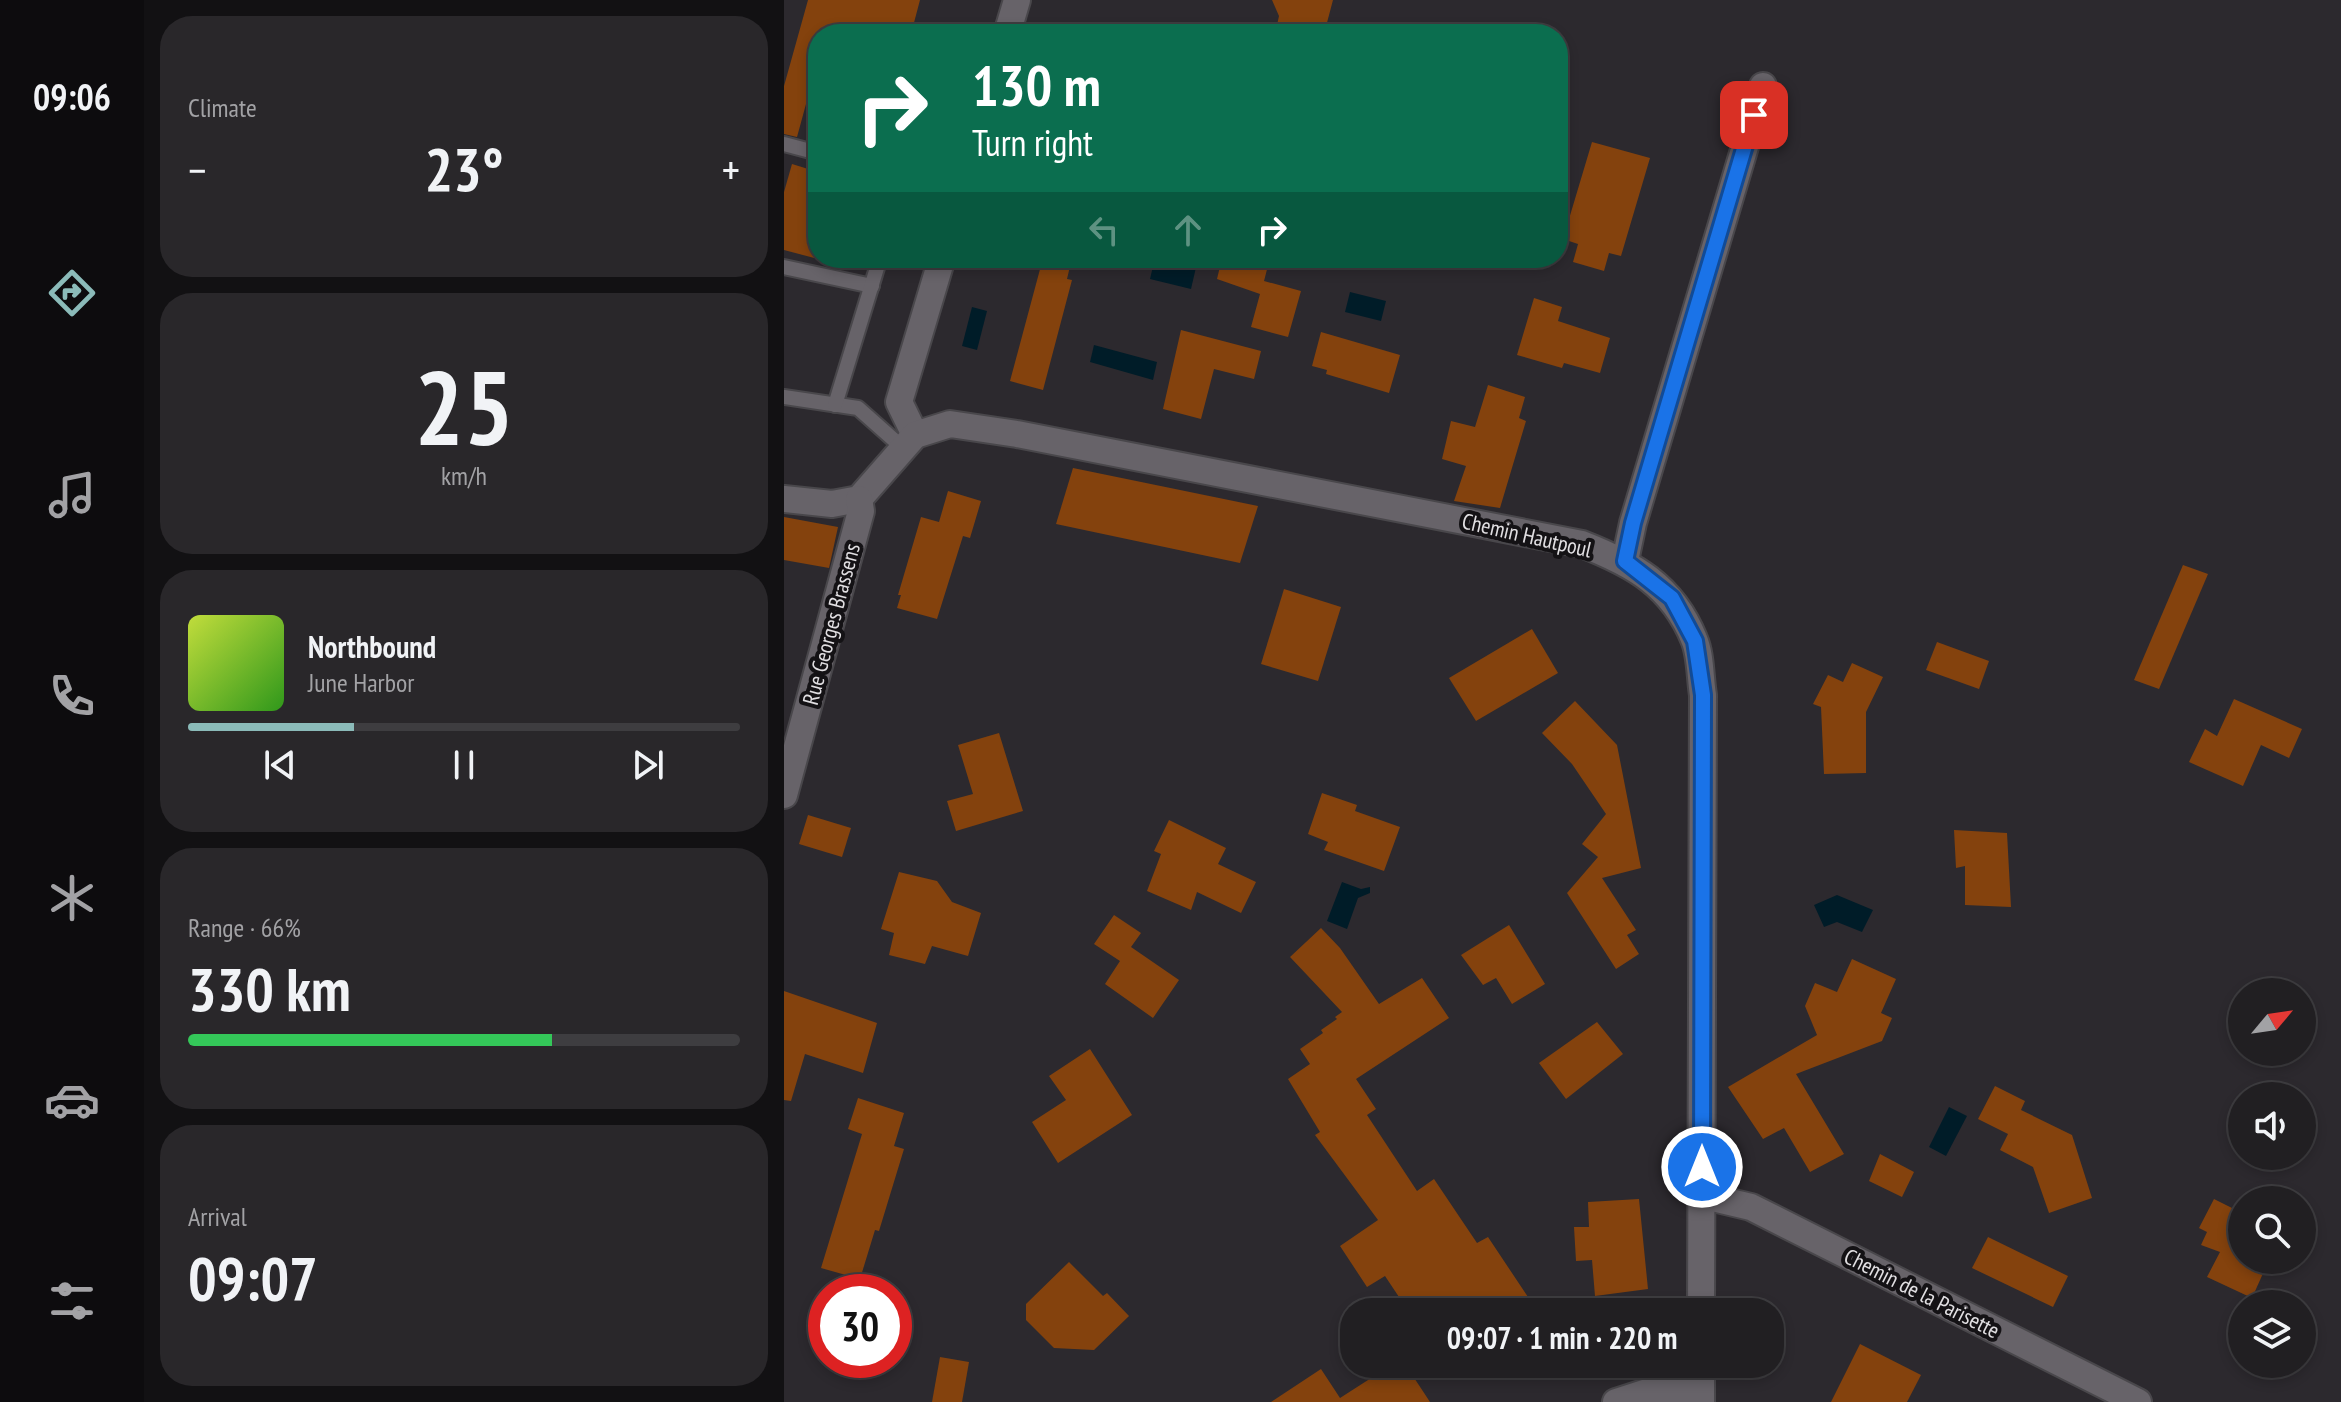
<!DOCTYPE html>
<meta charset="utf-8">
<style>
body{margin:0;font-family:"PT Sans Narrow",sans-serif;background:#29272a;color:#f1f3f6;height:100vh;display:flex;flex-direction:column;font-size:30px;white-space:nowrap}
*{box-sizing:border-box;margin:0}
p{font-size:26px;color:#a2a2a5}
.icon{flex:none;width:44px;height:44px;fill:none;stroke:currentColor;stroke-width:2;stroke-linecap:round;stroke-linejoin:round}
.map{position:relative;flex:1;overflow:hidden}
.side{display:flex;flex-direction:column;gap:16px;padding:16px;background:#121113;width:640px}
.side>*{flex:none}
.banner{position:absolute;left:24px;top:24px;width:760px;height:244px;border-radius:32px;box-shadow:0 4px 12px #0003,0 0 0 2px #3e3d40;background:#0b6e4f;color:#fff;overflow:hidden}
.needle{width:52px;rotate:61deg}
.tools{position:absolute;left:1444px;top:978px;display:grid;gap:16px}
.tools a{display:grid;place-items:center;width:88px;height:88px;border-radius:50%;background:#211f22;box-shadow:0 4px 12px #0003,0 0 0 2px #3e3d40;font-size:40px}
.speed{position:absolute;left:24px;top:1274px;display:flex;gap:16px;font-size:40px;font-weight:700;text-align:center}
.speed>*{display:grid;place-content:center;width:104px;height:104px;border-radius:50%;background:#211f22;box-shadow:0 4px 12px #0003,0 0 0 2px #3e3d40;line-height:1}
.speed .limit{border:12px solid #d22;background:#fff;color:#111}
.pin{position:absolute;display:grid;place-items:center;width:68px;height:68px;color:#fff;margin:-34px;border-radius:16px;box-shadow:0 4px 12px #0006}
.me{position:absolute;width:88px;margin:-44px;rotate:0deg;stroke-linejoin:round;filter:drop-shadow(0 0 6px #0008)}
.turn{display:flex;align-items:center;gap:28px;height:168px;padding:0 32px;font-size:36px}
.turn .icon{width:104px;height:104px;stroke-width:2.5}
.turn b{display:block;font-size:56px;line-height:68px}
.lanes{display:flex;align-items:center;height:76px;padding:0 32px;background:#0003;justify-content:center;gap:40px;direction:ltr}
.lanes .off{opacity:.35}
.big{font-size:60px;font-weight:700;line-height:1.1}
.side .card{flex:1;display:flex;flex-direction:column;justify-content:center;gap:12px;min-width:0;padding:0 28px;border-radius:32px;background:#29272a}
.side .dial{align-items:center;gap:0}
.dial b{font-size:104px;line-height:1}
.song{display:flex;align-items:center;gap:24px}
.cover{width:96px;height:96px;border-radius:12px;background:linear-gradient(135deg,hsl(70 70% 55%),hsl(110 70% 35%))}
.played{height:8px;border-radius:4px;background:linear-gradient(90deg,#8bbbb9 30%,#3e3d40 30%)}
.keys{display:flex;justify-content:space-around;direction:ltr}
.heat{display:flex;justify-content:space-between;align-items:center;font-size:44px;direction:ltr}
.charge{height:12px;border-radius:6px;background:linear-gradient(90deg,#34c759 66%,#3e3d40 0)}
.trip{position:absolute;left:556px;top:1298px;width:444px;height:80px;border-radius:32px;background:#211f22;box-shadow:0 4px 12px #0003,0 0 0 2px #3e3d40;font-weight:700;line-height:80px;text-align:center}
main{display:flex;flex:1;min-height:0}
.dock{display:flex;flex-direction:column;width:144px;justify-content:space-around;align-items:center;background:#0d0c0e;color:#a2a2a5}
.dock .icon{width:56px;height:56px}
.dock .on{color:#8bbbb9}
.dock b{font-size:36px;color:#f1f3f6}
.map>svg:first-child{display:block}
</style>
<main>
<nav class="dock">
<b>09:06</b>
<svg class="icon on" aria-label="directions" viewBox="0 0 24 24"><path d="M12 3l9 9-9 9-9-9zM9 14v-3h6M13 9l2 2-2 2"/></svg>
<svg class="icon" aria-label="music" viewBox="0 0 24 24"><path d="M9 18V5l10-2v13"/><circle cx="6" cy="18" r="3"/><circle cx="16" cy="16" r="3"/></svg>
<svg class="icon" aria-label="phone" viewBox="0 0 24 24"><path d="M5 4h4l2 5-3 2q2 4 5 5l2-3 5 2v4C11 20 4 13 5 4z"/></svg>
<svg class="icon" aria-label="climate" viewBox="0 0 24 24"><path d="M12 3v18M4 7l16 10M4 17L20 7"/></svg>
<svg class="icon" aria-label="car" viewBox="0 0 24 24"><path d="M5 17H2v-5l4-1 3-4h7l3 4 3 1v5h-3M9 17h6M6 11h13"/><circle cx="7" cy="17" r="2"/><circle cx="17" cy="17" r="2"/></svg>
<svg class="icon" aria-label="filters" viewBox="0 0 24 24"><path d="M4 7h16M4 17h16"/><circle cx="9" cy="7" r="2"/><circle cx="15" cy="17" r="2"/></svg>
</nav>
<section class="side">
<div class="card"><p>Climate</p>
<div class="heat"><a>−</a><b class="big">23°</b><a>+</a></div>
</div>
<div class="card dial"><b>25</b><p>km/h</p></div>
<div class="card">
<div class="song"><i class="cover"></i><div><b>Northbound</b><p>June Harbor</p></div></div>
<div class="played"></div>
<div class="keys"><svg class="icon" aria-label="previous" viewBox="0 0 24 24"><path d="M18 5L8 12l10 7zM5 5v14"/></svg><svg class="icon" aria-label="pause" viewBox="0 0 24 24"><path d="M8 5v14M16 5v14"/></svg><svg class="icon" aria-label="next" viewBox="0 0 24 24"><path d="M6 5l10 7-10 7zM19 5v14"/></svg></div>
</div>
<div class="card"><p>Range · 66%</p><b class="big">330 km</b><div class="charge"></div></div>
<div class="card"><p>Arrival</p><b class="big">09:07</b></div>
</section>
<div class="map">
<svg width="1557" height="1402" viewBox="0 0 1557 1402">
<rect width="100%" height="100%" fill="#2c292e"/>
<g fill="#001c28">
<polygon points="371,258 392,258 413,263 407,289 366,279"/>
<polygon points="566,292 602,301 597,321 561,312"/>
<polygon points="188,307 203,311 193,350 178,346"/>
<polygon points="310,345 373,362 369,380 306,362"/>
<polygon points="558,882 577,889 586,887 586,893 574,898 563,929 543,921"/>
<polygon points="1053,895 1089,910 1078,932 1053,922 1040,927 1030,905"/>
<polygon points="1165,1107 1183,1116 1162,1156 1145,1147"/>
</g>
<g fill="#84420d">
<polygon points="24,0 136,0 127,34 34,34 34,60 13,137 0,134 0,86"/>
<polygon points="488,0 549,0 540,34 491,34 495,16"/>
<polygon points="808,142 866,158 837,256 825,253 820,271 789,262 794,244 779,239"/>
<polygon points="8,164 34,172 34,259 0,250 0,192"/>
<polygon points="259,258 288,258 283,279 288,280 259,390 226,381"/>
<polygon points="438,258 486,258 480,281 517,291 504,337 467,327 476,294 433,279"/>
<polygon points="750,298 778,307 774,321 826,338 816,373 780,363 778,368 733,355"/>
<polygon points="397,330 477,351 470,379 430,369 417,419 379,409"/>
<polygon points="537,332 616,355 605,393 542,374 543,370 528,366"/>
<polygon points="704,385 741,397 735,418 742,421 716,508 670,501 682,466 658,459 667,421 691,427"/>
<polygon points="289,468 474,506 456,563 272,524"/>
<polygon points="164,491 197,501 186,538 179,536 153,619 113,608 117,595 114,595 137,517 155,522"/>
<polygon points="0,517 54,527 45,568 0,560"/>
<polygon points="1399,565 1424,574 1375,689 1350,680"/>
<polygon points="500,589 557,607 534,681 477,664"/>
<polygon points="748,629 774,673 692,721 665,678"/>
<polygon points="1153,642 1205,661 1195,689 1142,670"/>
<polygon points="1068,663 1099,677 1082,712 1082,773 1040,774 1037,707 1029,704 1044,675 1059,682"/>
<polygon points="1450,699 1518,729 1505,758 1477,745 1459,786 1405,762 1421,729 1433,736"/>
<polygon points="791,701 833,745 857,868 818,878 852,930 843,935 855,954 832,969 783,893 814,857 798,844 822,814 788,764 758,733"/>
<polygon points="215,733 239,811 172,831 163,801 189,794 174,745"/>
<polygon points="538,793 573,805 571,811 616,827 600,871 540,850 544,842 524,834"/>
<polygon points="24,815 67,828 58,857 15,844"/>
<polygon points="385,820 442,848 434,864 472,882 457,913 413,892 407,910 363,891 377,854 370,851"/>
<polygon points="1170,830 1223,833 1227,907 1181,905 1181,866 1172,868"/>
<polygon points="115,872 153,881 168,902 197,913 184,956 148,946 141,964 105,955 110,933 97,929"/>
<polygon points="330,915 357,933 347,947 395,980 369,1018 321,984 336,961 310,944"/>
<polygon points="725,925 761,984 728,1004 712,978 699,985 677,955"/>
<polygon points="537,928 556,948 595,1004 638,978 665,1018 572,1079 592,1109 583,1115 633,1191 650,1179 693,1243 704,1237 754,1312 625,1312 601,1276 583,1287 556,1246 594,1220 531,1135 536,1132 504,1079 526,1064 516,1049 539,1033 537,1030 553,1019 551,1017 558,1012 506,957"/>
<polygon points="1068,959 1112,979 1097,1013 1108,1018 1098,1041 1012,1074 1060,1154 1026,1172 1000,1128 979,1139 944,1087 1033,1035 1021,1006 1031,983 1053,992"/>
<polygon points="0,991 93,1023 79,1073 21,1054 7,1101 0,1100"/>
<polygon points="813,1022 839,1054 782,1099 755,1063"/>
<polygon points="306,1049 348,1115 274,1163 248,1122 282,1100 265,1076"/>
<polygon points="1211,1086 1241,1101 1237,1110 1288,1135 1308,1198 1265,1213 1249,1167 1216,1150 1224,1134 1194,1119"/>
<polygon points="74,1098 120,1113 110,1146 120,1149 95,1231 91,1230 76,1279 37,1268 78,1134 64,1129"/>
<polygon points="1096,1154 1130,1172 1118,1197 1085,1181"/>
<polygon points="855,1199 864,1289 811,1296 808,1260 792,1261 790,1227 805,1227 804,1202"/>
<polygon points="1430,1199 1456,1212 1458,1209 1458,1260 1485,1260 1468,1298 1423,1277 1436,1252 1417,1245 1423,1232 1415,1228"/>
<polygon points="1204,1237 1284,1276 1269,1307 1188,1268"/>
<polygon points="285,1262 319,1296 323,1293 345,1316 310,1350 270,1348 242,1320 242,1304"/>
<polygon points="1076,1344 1137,1375 1123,1402 1047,1402"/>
<polygon points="156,1357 185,1362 178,1402 148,1402"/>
<polygon points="609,1364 621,1364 646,1402 487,1402 537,1369 556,1398"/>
</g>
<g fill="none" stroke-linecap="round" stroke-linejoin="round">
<defs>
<g id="service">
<polyline points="0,144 34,153"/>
<polyline points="0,267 88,286"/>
<polyline points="0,397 74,408 119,448"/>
<polyline points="51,405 96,258"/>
</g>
<g id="minor">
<polyline points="223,34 233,0"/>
<polyline points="131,435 115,402 158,258"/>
<path d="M 0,499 L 48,504 L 75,499 L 131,435 L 166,424 L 233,434 L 798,544 C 849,564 888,585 910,639 C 917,655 916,677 919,695 L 917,1312"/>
<polyline points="841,561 849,523 979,86"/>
<polyline points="0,795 77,511 75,499"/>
<polyline points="918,1198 929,1198 967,1207 1354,1402"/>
<polyline points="832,1402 872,1389 917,1389"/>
<polyline points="917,1402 917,1364"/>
</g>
</defs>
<use href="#service" stroke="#49474b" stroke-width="18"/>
<use href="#minor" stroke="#49474b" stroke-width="30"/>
<use href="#service" stroke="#676369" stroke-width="14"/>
<use href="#minor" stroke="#676369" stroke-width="26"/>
</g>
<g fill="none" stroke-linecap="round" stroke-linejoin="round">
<defs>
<polyline id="route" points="918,1167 919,695 911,641 888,598 841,561 849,523 970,115"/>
</defs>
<use href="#route" stroke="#114b97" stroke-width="20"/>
<use href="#route" stroke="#1a73e8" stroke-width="14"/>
</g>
<g text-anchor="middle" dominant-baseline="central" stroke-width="8" stroke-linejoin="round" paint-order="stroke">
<g font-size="22" fill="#e1dfe2" stroke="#141215">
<text transform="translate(743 535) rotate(13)">Chemin Hautpoul</text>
<text transform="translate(47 624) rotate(-75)">Rue Georges Brassens</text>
<text transform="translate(1138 1293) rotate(27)">Chemin de la Parisette</text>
</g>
</g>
</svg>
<div class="tools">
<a><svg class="needle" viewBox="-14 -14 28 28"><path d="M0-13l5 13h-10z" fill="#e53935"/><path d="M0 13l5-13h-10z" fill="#a2a2a5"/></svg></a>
<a><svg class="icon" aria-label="sound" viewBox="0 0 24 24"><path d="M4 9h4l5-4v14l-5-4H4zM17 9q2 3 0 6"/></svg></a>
<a><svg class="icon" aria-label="search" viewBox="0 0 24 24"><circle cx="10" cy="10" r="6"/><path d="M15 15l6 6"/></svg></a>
<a><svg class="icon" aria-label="layers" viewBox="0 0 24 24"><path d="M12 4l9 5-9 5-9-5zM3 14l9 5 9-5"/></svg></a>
</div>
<div class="speed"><div class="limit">30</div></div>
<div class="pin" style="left:970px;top:115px;background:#d93025"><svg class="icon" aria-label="arrive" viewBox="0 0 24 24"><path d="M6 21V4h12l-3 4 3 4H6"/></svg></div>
<svg class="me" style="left:918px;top:1167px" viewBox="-20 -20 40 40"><circle r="17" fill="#1a73e8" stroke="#fff" stroke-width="3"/><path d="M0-11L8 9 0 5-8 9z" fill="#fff"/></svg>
<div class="trip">09:07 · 1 min · 220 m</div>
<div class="banner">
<div class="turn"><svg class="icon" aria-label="right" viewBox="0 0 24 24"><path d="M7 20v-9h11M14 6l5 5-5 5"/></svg><div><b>130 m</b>Turn right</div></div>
<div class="lanes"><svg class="icon off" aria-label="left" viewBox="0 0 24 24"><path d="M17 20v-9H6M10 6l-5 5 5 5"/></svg><svg class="icon off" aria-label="ahead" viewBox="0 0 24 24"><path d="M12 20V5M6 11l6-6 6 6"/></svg><svg class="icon" aria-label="right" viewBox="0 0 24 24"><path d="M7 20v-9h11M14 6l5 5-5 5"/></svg></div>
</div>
</div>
</main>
